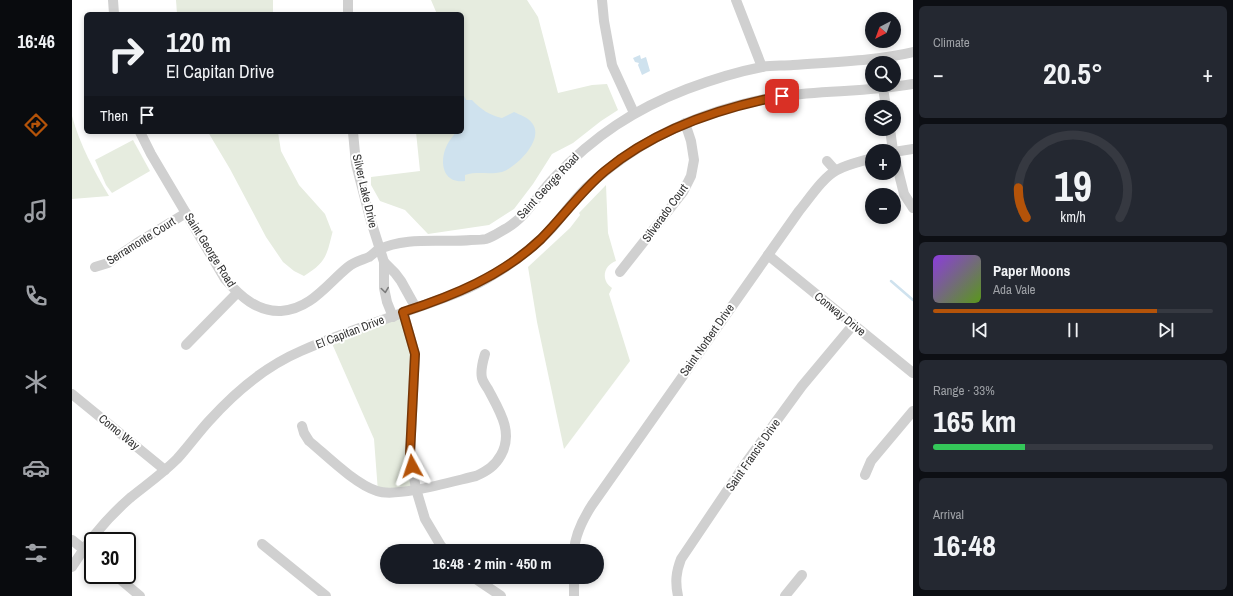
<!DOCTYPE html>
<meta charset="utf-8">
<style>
body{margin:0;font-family:"Archivo Narrow",sans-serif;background:#242831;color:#f1f3f6;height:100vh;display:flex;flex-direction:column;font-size:15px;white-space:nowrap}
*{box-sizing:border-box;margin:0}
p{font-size:13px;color:#9ea1a6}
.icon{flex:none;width:22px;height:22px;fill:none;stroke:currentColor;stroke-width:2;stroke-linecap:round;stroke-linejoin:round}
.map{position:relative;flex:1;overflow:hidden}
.drawer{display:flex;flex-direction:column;gap:6px;padding:6px;background:#0d0f14;width:320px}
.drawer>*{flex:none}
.hud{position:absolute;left:12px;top:12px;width:380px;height:122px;border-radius:6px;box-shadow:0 2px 6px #0003;background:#171b24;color:#f1f3f6;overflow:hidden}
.needle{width:26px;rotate:221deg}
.tools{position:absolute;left:793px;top:12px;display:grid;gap:8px}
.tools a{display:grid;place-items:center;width:36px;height:36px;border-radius:50%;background:#171b24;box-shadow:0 2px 6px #0003;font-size:20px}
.speed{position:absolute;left:12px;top:532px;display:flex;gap:8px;font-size:20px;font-weight:700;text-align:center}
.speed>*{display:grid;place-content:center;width:52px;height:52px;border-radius:50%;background:#171b24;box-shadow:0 2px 6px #0003;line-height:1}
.speed .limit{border:2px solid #111;border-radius:6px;background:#fff;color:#111}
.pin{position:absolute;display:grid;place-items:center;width:34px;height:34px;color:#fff;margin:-17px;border-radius:8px;box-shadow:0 2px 6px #0006}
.me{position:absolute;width:44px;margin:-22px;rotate:355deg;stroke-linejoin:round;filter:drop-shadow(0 0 3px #0008)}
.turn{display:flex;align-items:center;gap:14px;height:84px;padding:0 16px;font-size:18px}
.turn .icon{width:52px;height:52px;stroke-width:2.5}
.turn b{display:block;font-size:28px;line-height:34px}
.then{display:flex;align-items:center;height:38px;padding:0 16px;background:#0003;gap:8px;font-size:15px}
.big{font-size:30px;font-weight:700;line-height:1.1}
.drawer .widget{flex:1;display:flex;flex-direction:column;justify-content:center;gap:6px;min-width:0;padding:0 14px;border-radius:6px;background:#242831}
.drawer .dial{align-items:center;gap:0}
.dial svg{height:104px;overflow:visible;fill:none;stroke:#363941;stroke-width:7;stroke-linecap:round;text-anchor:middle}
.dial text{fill:#f1f3f6;stroke:none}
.song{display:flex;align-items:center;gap:12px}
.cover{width:48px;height:48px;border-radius:6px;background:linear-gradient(135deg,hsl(270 70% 55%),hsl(90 70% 35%))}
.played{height:4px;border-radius:2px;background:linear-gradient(90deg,#b45309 80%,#363941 80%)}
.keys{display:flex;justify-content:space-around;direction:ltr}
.heat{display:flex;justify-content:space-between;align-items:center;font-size:22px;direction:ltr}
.charge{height:6px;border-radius:3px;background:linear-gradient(90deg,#34c759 33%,#363941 0)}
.trip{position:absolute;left:308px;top:544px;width:224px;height:40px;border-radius:20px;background:#171b24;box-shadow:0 2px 6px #0003;font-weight:700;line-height:40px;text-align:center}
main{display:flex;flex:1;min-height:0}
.tab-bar{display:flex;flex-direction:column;width:72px;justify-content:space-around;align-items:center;background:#090b0e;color:#9ea1a6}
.tab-bar .icon{width:28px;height:28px}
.tab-bar .on{color:#b45309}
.tab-bar b{font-size:18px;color:#f1f3f6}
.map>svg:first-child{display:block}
</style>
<main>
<nav class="tab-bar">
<b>16:46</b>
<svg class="icon on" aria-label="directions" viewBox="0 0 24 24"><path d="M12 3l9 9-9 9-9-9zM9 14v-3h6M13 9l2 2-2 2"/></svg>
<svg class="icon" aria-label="music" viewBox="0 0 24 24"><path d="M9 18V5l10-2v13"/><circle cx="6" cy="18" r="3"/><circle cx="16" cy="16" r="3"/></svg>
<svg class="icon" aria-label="phone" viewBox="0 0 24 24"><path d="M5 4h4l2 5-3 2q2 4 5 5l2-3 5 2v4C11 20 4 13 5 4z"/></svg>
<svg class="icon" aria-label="climate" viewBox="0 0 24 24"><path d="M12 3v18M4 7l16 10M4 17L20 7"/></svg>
<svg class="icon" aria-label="car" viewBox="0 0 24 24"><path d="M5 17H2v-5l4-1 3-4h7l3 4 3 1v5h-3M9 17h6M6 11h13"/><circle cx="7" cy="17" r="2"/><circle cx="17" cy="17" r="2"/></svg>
<svg class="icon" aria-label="filters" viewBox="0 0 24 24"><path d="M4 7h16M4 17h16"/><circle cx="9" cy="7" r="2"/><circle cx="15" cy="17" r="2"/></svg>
</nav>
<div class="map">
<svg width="841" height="596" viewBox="0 0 841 596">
<rect width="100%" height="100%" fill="#fff"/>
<g fill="#e6ecdf">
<polygon points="104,0 201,0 201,14 105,14"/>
<polygon points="359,0 455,0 466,17 486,93 520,85 535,84 546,110 529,121 501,143 480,154 461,184 442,209 417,225 356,234 333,210 308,201 299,185 299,177 348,171 344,132 390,132 390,14 365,14"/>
<path d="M 0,116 C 8,145 22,171 37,196 L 0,199 Z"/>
<path d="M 136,132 L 206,132 L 209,151 L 227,185 L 253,214 L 260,232 L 261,230 C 255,254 255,262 232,276 L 222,271 L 211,262 L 194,237 L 158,169 Z"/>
<polygon points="61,140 78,171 40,193 34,185 23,160"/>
<path d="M 534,185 L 536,233 L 544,261 C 532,265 528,280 540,288 L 537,294 L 558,361 L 492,449 L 465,322 L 456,267 L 498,228 L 508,215 L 507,213 Z"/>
<polygon points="331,312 343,354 338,454 344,489 306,492 302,439 258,339"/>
</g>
<g fill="#cfe2ee">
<polygon points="568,55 569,59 574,57 578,71 570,75 566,65 567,63 563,62 561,58"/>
<path d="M 393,100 L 400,100 C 408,109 419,116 430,118 L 442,112 C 448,115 456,117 460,123 C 473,139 445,167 430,172 C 418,175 405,171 393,175 L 393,181 C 370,184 367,161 375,145 C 377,141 381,136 384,132 L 390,132 L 390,105 Z"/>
</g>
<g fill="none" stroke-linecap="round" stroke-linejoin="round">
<g stroke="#cfe2ee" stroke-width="2.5">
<polyline points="390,95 394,102"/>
<polyline points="819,281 841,300"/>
</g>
<g stroke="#d0d0d0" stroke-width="10">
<polyline points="41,0 42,14"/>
<polyline points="276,0 276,14"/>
<polyline points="530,0 532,21 540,65 562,113"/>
<polyline points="664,0 690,67"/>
<polyline points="811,88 814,107"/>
<polyline points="818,129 821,151"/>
<path d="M 68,132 L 79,154 L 153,279 C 168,296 185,312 209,311 C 239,309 255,284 276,267 C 282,262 290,260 297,257 C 300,255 303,252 306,250 C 334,236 370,243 399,240 C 404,240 410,240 414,239 C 421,237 429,231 435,228 C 456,215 466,194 483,177 C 522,136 563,109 615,89 C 639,80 664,72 690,67 C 700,65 711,66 721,65 C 759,62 804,61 841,52"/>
<polyline points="281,132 284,164 298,218 312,262 312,288 315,302 321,317"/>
<polyline points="822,152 841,149"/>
<polyline points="822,154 832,194 841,208"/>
<polyline points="755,161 763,170"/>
<polyline points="696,255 841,373"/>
<polyline points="312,262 323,273 329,281 344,308"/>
<polyline points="23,267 36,263 65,243 114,213"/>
<polyline points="548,272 611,192 619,176 622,160 619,141 613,123"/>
<polyline points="331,312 343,354 338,454 344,489 353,519 369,546 374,551"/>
<polyline points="114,345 165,293"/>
<polyline points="0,394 93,470"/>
<path d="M 230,426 L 232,433 L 237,441 C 255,456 283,484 305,491 C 324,498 382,481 404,476 C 415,471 423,466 429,455 C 442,432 427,410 416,389 C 414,386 411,382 410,378 C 408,370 411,361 413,354"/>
<polyline points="793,475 799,461 841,411"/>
<polyline points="0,540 21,557"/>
<polyline points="190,544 254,596"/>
<path d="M 502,551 C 503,534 511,519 520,505 L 727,211 C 737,199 751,177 765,170 C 776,164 788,162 800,158"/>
<path d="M 0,567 C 16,541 35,518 58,498 C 74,485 90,474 105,459 C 116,447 126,433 137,421 C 163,392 194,366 229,351 C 262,336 299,324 333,312 C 363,301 394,292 421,275 C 443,262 463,246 480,228 C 491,215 501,201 513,189 C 547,157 588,132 632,116 C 657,107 684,100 710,96 C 754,90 798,92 841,84"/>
<polyline points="43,575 68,596"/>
<polyline points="401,577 429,596"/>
<polyline points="502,577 502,596"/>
<path d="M 606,596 C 603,582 604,572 609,559 L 673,464 L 730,386 L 781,325"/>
<polyline points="713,596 730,575"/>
</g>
</g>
<defs><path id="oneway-chevron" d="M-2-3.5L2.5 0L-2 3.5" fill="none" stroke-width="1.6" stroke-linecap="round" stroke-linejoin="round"/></defs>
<use stroke="#7a7a7a" href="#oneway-chevron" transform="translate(313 290) rotate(82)"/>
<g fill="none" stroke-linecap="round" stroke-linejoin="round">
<defs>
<path id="route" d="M 340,466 L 338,454 L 343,354 L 331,312 C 381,296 430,276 469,239 C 491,217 509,191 533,171 C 584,129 647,108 710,96"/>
</defs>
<use href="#route" stroke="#753606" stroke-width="10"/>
<use href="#route" stroke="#b45309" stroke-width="7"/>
</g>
<g text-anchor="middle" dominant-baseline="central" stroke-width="4" stroke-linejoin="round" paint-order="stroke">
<g font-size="12" fill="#333" stroke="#fff">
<text transform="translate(476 186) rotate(-47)">Saint George Road</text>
<text transform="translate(293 191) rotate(77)">Silver Lake Drive</text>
<text transform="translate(593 213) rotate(-54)">Silverado Court</text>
<text transform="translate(69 241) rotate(-32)">Serramonte Court</text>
<text transform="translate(138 250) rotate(58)">Saint George Road</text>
<text transform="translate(768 314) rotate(39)">Conway Drive</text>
<text transform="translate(278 332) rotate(-21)">El Capitan Drive</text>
<text transform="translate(635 340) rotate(-55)">Saint Norbert Drive</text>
<text transform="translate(47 432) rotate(39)">Como Way</text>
<text transform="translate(681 455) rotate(-55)">Saint Francis Drive</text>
</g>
</g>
</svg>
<div class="tools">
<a><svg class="needle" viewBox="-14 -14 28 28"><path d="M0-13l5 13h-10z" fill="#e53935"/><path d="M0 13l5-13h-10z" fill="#9ea1a6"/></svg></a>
<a><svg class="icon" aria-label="search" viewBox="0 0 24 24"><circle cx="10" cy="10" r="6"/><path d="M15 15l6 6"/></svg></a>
<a><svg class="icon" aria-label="layers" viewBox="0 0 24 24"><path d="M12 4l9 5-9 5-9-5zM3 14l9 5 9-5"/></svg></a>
<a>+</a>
<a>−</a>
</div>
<div class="speed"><div class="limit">30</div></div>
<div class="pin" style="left:710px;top:96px;background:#d93025"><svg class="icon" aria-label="arrive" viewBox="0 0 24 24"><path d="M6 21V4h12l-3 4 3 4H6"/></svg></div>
<svg class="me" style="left:340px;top:466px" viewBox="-20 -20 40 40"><path d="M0-17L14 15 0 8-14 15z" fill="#b45309" stroke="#fff" stroke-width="4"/></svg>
<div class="trip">16:48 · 2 min · 450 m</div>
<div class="hud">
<div class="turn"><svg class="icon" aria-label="right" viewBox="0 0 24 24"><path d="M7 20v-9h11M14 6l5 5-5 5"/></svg><div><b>120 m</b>El Capitan Drive</div></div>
<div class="then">Then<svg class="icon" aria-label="arrive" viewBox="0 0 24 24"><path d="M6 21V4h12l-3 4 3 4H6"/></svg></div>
</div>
</div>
<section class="drawer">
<div class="widget"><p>Climate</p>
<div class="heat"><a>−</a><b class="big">20.5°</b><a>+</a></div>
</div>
<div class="widget dial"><svg viewBox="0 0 100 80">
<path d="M14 69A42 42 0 1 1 86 69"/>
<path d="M14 69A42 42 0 0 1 8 46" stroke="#b45309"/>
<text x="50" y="56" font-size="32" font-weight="700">19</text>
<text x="50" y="72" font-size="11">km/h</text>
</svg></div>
<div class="widget">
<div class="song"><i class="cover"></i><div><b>Paper Moons</b><p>Ada Vale</p></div></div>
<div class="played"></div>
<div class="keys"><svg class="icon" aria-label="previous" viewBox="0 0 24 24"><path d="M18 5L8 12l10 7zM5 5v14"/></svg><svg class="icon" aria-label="pause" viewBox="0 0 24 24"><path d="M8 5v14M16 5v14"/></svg><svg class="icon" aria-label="next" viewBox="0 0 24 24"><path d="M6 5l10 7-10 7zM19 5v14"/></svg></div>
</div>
<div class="widget"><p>Range · 33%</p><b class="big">165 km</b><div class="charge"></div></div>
<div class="widget"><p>Arrival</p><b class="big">16:48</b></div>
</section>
</main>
